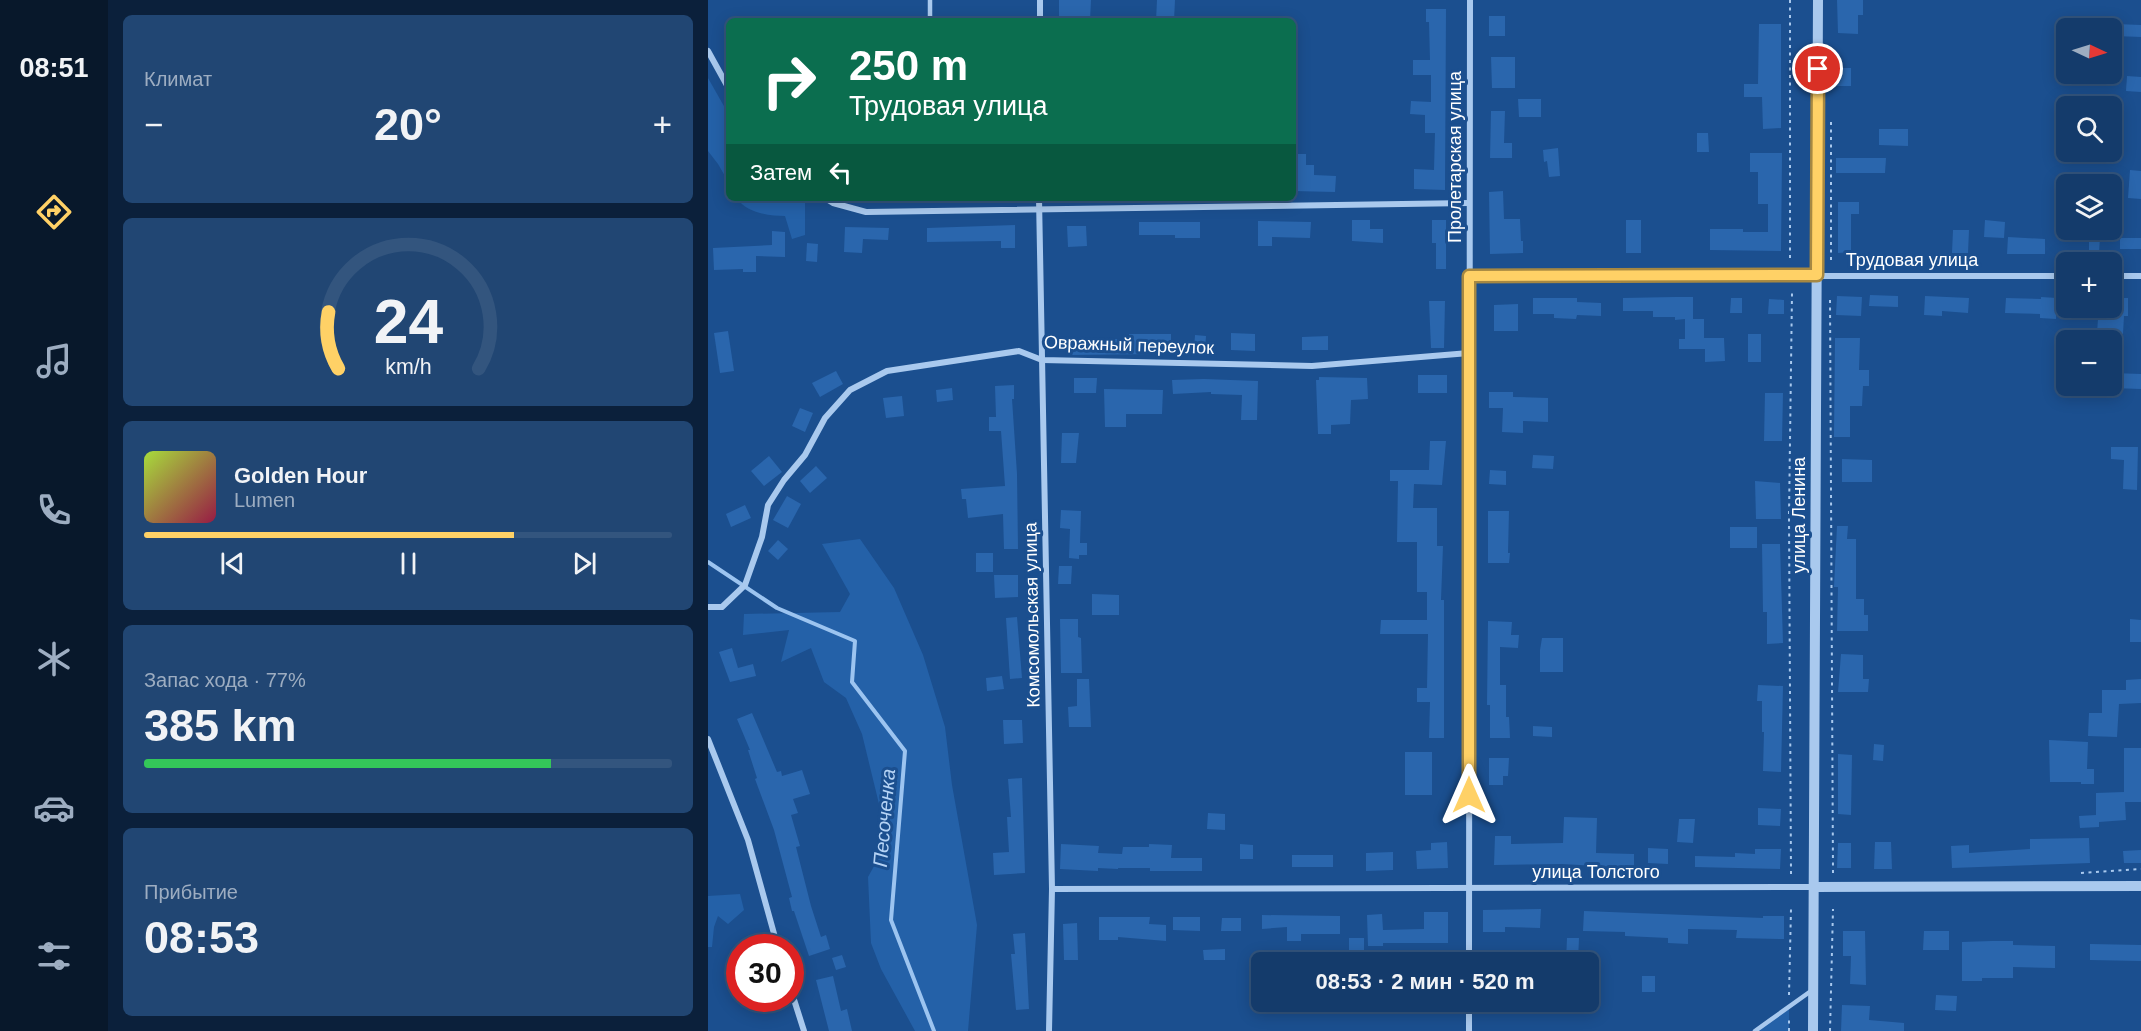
<!DOCTYPE html>
<html lang="ru">
<meta charset="utf-8">
<style>
body{margin:0;font-family:Helvetica,sans-serif;background:#214673;color:#f1f3f6;height:100vh;display:flex;flex-direction:column;font-size:22px;white-space:nowrap}
*{box-sizing:border-box;margin:0}
p{font-size:20px;color:#9dadc1}
.icon{flex:none;width:33px;height:33px;fill:none;stroke:currentColor;stroke-width:2;stroke-linecap:round;stroke-linejoin:round}
.map{position:relative;flex:1;overflow:hidden}
.drawer{display:flex;flex-direction:column;gap:15px;padding:15px;background:#0b203b;width:600px}
.drawer>*{flex:none}
.banner{position:absolute;left:18px;top:18px;width:570px;height:183px;border-radius:9px;box-shadow:0 3px 15px #0003,0 0 0 2px #33557e;background:#0b6e4f;color:#fff;overflow:hidden}
.needle{width:39px;rotate:94deg}
.buttons{position:absolute;left:1348px;top:18px;display:grid;gap:12px}
.buttons a{display:grid;place-items:center;width:66px;height:66px;border-radius:9px;background:#143b6b;box-shadow:0 3px 15px #0003,0 0 0 2px #33557e;font-size:30px}
.speed{position:absolute;left:18px;top:934px;display:flex;gap:12px;font-size:30px;font-weight:700;text-align:center}
.speed>*{display:grid;place-content:center;width:78px;height:78px;border-radius:50%;background:#143b6b;box-shadow:0 3px 15px #0003,0 0 0 2px #33557e;line-height:1}
.speed .limit{border:9px solid #d22;background:#fff;color:#111}
.pin{position:absolute;display:grid;place-items:center;width:51px;height:51px;color:#fff;margin:-26px;border:3px solid #fff;border-radius:50%;box-shadow:0 2px 6px #0007}
.me{position:absolute;width:66px;margin:-33px;rotate:0deg;stroke-linejoin:round;filter:drop-shadow(0 0 4px #0008)}
.turn{display:flex;align-items:center;gap:21px;height:126px;padding:0 24px;font-size:27px}
.turn .icon{width:78px;height:78px;stroke-width:2.5}
.turn b{display:block;font-size:42px;line-height:51px}
.then{display:flex;align-items:center;height:57px;padding:0 24px;background:#0003;gap:12px;font-size:22px}
.big{font-size:45px;font-weight:600;line-height:1.1}
.drawer .card{flex:1;display:flex;flex-direction:column;justify-content:center;gap:9px;min-width:0;padding:0 21px;border-radius:9px;background:#214673}
.drawer .dial{align-items:center;gap:0}
.dial svg{height:156px;overflow:visible;fill:none;stroke:#33557e;stroke-width:7;stroke-linecap:round;text-anchor:middle}
.dial text{fill:#f1f3f6;stroke:none}
.song{display:flex;align-items:center;gap:18px}
.cover{width:72px;height:72px;border-radius:9px;background:linear-gradient(135deg,hsl(80 70% 55%),hsl(340 70% 35%))}
.played{height:6px;border-radius:3px;background:linear-gradient(90deg,#ffd166 70%,#33557e 70%)}
.keys{display:flex;justify-content:space-around;direction:ltr}
.heat{display:flex;justify-content:space-between;align-items:center;font-size:33px;direction:ltr}
.charge{height:9px;border-radius:4px;background:linear-gradient(90deg,#34c759 77%,#33557e 0)}
.trip{position:absolute;left:543px;top:952px;width:348px;height:60px;border-radius:9px;background:#143b6b;box-shadow:0 3px 15px #0003,0 0 0 2px #33557e;font-weight:600;line-height:60px;text-align:center}
main{display:flex;flex:1;min-height:0}
.tabs{display:flex;flex-direction:column;width:108px;justify-content:space-around;align-items:center;background:#08182b;color:#9dadc1}
.tabs .icon{width:42px;height:42px}
.tabs .active{color:#ffd166}
.tabs b{font-size:27px;color:#f1f3f6}
.map>svg:first-child{display:block}
</style>
<main>
<nav class="tabs">
<b>08:51</b>
<svg class="icon active" aria-label="directions" viewBox="0 0 24 24"><path d="M12 3l9 9-9 9-9-9zM9 14v-3h6M13 9l2 2-2 2"/></svg>
<svg class="icon" aria-label="music" viewBox="0 0 24 24"><path d="M9 18V5l10-2v13"/><circle cx="6" cy="18" r="3"/><circle cx="16" cy="16" r="3"/></svg>
<svg class="icon" aria-label="phone" viewBox="0 0 24 24"><path d="M5 4h4l2 5-3 2q2 4 5 5l2-3 5 2v4C11 20 4 13 5 4z"/></svg>
<svg class="icon" aria-label="climate" viewBox="0 0 24 24"><path d="M12 3v18M4 7l16 10M4 17L20 7"/></svg>
<svg class="icon" aria-label="car" viewBox="0 0 24 24"><path d="M5 17H2v-5l4-1 3-4h7l3 4 3 1v5h-3M9 17h6M6 11h13"/><circle cx="7" cy="17" r="2"/><circle cx="17" cy="17" r="2"/></svg>
<svg class="icon" aria-label="filters" viewBox="0 0 24 24"><path d="M4 7h16M4 17h16"/><circle cx="9" cy="7" r="2"/><circle cx="15" cy="17" r="2"/></svg>
</nav>
<section class="drawer">
<div class="card"><p>Климат</p>
<div class="heat"><a>−</a><b class="big">20°</b><a>+</a></div>
</div>
<div class="card dial"><svg viewBox="0 0 100 80">
<path d="M14 69A42 42 0 1 1 86 69"/>
<path d="M14 69A42 42 0 0 1 9 40" stroke="#ffd166"/>
<text x="50" y="56" font-size="32" font-weight="700">24</text>
<text x="50" y="72" font-size="11">km/h</text>
</svg></div>
<div class="card">
<div class="song"><i class="cover"></i><div><b>Golden Hour</b><p>Lumen</p></div></div>
<div class="played"></div>
<div class="keys"><svg class="icon" aria-label="previous" viewBox="0 0 24 24"><path d="M18 5L8 12l10 7zM5 5v14"/></svg><svg class="icon" aria-label="pause" viewBox="0 0 24 24"><path d="M8 5v14M16 5v14"/></svg><svg class="icon" aria-label="next" viewBox="0 0 24 24"><path d="M6 5l10 7-10 7zM19 5v14"/></svg></div>
</div>
<div class="card"><p>Запас хода · 77%</p><b class="big">385 km</b><div class="charge"></div></div>
<div class="card"><p>Прибытие</p><b class="big">08:53</b></div>
</section>
<div class="map">
<svg width="1433" height="1031" viewBox="0 0 1433 1031">
<rect width="100%" height="100%" fill="#1b4f8f"/>
<g fill="#2461a8">
<polygon points="0,78 21,115 21,183 10,164 0,151"/>
<path d="M 29,198 L 97,198 L 97,235 L 84,239 L 77,216 C 61,216 38,213 29,198 Z"/>
<polygon points="152,539 186,588 215,655 237,727 244,785 269,925 260,1031 207,1031 173,969 163,943 160,877 180,841 154,734 138,698 116,682 103,648 73,662 81,630 35,635 36,614 132,612 142,594 114,544"/>
<polygon points="32,894 36,910 20,924 10,916 6,927 4,947 0,947 0,896"/>
<polygon points="1081,1007 1081,1031 1047,1031"/>
</g>
<g fill="none" stroke-linecap="round" stroke-linejoin="round">
<polyline stroke="#9cc4f0" stroke-width="4" points="0,562 69,608 147,641 144,682 197,751 183,920 226,1031"/>
</g>
<g fill="#2a66ad">
<polygon points="351,0 383,0 382,21 351,21"/>
<polygon points="449,0 467,0 466,21 448,21"/>
<polygon points="1129,0 1155,0 1155,15 1150,15 1150,34 1130,33"/>
<polygon points="718,9 738,9 737,190 706,189 706,169 726,170 727,133 717,133 717,115 702,114 703,101 723,102 723,75 705,75 705,60 722,60 721,22 718,22"/>
<rect x="781" y="16" width="16" height="20"/>
<polygon points="1051,24 1073,24 1073,128 1055,129 1054,97 1036,97 1036,84 1050,84"/>
<polygon points="1408,24 1433,25 1433,37 1407,36"/>
<polygon points="783,57 807,57 807,88 784,88"/>
<rect x="1128" y="68" width="15" height="18"/>
<polygon points="1419,76 1433,77 1433,92 1418,91"/>
<polygon points="810,99 833,99 833,117 811,117"/>
<polygon points="783,111 797,111 796,143 804,143 804,158 782,158"/>
<polygon points="1171,129 1200,129 1200,146 1171,145"/>
<polygon points="989,133 1000,133 1001,152 989,152"/>
<polygon points="850,148 852,176 841,177 839,161 836,162 835,150"/>
<polygon points="1042,153 1074,153 1073,251 1002,250 1002,229 1035,229 1035,232 1060,232 1060,204 1050,204 1050,172 1042,172"/>
<polygon points="585,154 598,154 598,165 606,165 606,175 628,176 627,192 585,191"/>
<polygon points="1128,158 1178,158 1177,173 1128,173"/>
<polygon points="1422,170 1433,171 1433,199 1420,198"/>
<polygon points="795,191 796,219 812,219 813,241 815,241 815,253 782,254 781,192"/>
<polygon points="1130,202 1151,202 1151,214 1143,214 1143,252 1130,253"/>
<polygon points="644,220 662,220 662,229 675,229 675,243 644,241"/>
<polygon points="724,220 738,220 738,269 728,269 728,243 724,243"/>
<rect x="918" y="220" width="15" height="33"/>
<polygon points="1277,220 1297,222 1296,238 1276,237"/>
<polygon points="550,221 603,222 602,238 564,237 564,246 550,246"/>
<polygon points="431,222 492,222 492,238 467,238 467,235 431,235"/>
<polygon points="307,225 307,248 293,248 293,241 219,242 219,228"/>
<polygon points="359,226 378,226 379,246 360,247"/>
<polygon points="137,227 181,228 180,240 155,239 154,253 136,252"/>
<polygon points="1245,230 1261,230 1260,253 1244,253"/>
<polygon points="64,231 77,232 77,257 48,256 48,272 35,272 35,269 6,270 5,248 64,245"/>
<polygon points="1381,236 1392,236 1391,254 1381,254"/>
<polygon points="1300,237 1337,239 1337,254 1299,254"/>
<rect x="1412" y="238" width="21" height="11"/>
<polygon points="99,243 110,244 109,262 98,261"/>
<polygon points="1162,295 1190,296 1190,307 1161,306"/>
<polygon points="1129,296 1154,297 1153,316 1128,315"/>
<polygon points="1217,296 1261,298 1260,313 1234,311 1234,316 1216,315"/>
<polygon points="967,297 985,297 985,319 981,319 996,319 996,338 1016,338 1017,361 997,362 997,349 971,349 971,339 977,339 977,319 967,320 967,317 945,317 945,311 915,311 915,298"/>
<polygon points="1333,297 1349,298 1348,319 1332,318 1332,314 1297,313 1298,298 1333,299"/>
<polygon points="825,298 869,298 869,302 893,303 893,316 869,315 868,319 846,318 846,314 825,314"/>
<polygon points="1023,298 1034,298 1034,313 1022,313"/>
<polygon points="1404,298 1420,298 1420,316 1416,316 1415,334 1389,333 1390,319 1370,319 1370,308 1404,308"/>
<polygon points="1061,299 1076,300 1076,314 1060,314"/>
<polygon points="721,301 737,301 736,348 723,348"/>
<polygon points="810,304 810,331 786,331 786,305"/>
<polygon points="20,331 26,371 12,373 6,333"/>
<polygon points="523,333 547,334 547,351 523,350"/>
<polygon points="421,334 463,334 463,350 448,350 448,354 362,355 362,339 421,339"/>
<rect x="1040" y="334" width="13" height="28"/>
<polygon points="487,335 498,336 497,350 486,349"/>
<polygon points="620,336 620,350 594,350 594,337"/>
<polygon points="1127,338 1152,338 1151,370 1161,370 1161,386 1155,386 1154,406 1142,406 1142,437 1126,437"/>
<polygon points="128,371 135,384 112,397 104,383"/>
<polygon points="1404,373 1433,374 1433,389 1404,388"/>
<rect x="710" y="375" width="29" height="18"/>
<polygon points="611,377 659,378 660,399 643,400 642,424 623,425 623,434 610,434 608,380 611,380"/>
<polygon points="366,378 389,378 388,393 366,393"/>
<polygon points="496,379 550,381 549,420 533,420 534,395 503,394 503,392 465,394 464,380"/>
<polygon points="306,385 306,399 304,399 309,474 310,549 296,549 295,514 260,518 258,499 254,499 253,489 297,486 293,431 281,431 281,417 288,417 287,386"/>
<polygon points="244,388 245,400 229,402 228,390"/>
<polygon points="396,389 455,390 454,414 418,414 418,427 397,427"/>
<polygon points="781,392 805,392 805,397 840,398 840,422 815,421 815,433 794,432 795,408 781,408"/>
<polygon points="1057,393 1075,393 1074,441 1056,441"/>
<polygon points="194,396 196,416 178,418 175,398"/>
<polygon points="92,408 105,413 97,432 84,426"/>
<polygon points="354,433 371,433 368,463 353,463"/>
<polygon points="722,441 738,441 734,485 706,484 705,508 729,508 729,546 735,546 733,600 736,600 736,738 721,738 722,702 709,702 709,688 719,688 720,634 672,634 673,620 719,620 719,592 709,592 709,542 689,542 690,481 682,481 682,470 721,470"/>
<polygon points="1403,447 1430,447 1429,490 1415,489 1416,460 1403,459"/>
<polygon points="825,455 846,456 845,469 824,468"/>
<polygon points="61,456 74,472 56,486 43,471"/>
<polygon points="1134,459 1164,460 1164,482 1134,482"/>
<polygon points="108,466 119,478 102,493 92,481"/>
<polygon points="782,470 798,471 798,485 781,484"/>
<polygon points="1047,481 1072,483 1073,519 1048,519"/>
<polygon points="79,496 93,504 80,528 65,520"/>
<polygon points="37,505 43,518 23,527 18,514"/>
<polygon points="353,510 373,511 372,543 379,543 379,555 371,555 371,559 361,558 362,529 352,528"/>
<polygon points="780,511 801,511 800,553 802,553 801,563 780,563"/>
<polygon points="1129,526 1140,526 1139,539 1148,539 1148,599 1156,599 1156,615 1160,615 1160,631 1129,631 1130,587 1126,587"/>
<rect x="1022" y="527" width="27" height="21"/>
<polygon points="70,540 80,549 70,560 60,551"/>
<polygon points="1054,544 1072,544 1075,643 1059,644 1059,612 1055,612"/>
<rect x="268" y="553" width="17" height="19"/>
<polygon points="351,566 364,566 363,584 350,584"/>
<polygon points="286,575 310,575 310,597 287,598"/>
<polygon points="384,594 411,595 411,615 384,615"/>
<polygon points="309,617 314,678 302,679 298,618"/>
<polygon points="352,619 370,619 370,637 373,638 374,673 353,673"/>
<polygon points="1422,619 1433,620 1433,642 1422,642"/>
<polygon points="780,621 804,622 803,635 811,635 810,648 792,647 792,685 798,685 798,717 801,717 802,738 782,738 782,705 779,705"/>
<polygon points="834,638 855,638 855,672 832,672 832,650"/>
<polygon points="24,648 30,668 45,664 48,676 22,682 11,652"/>
<polygon points="1133,654 1155,655 1155,679 1161,679 1160,692 1130,692"/>
<polygon points="294,676 296,689 279,691 278,678"/>
<polygon points="369,679 381,679 383,727 361,727 360,707 369,706"/>
<polygon points="1433,679 1433,703 1411,704 1409,737 1380,736 1381,713 1394,713 1394,690 1418,690 1418,680"/>
<polygon points="1050,685 1075,686 1073,772 1055,771 1056,732 1054,732 1054,701 1049,701"/>
<polygon points="44,713 69,772 73,771 74,776 94,770 102,794 85,799 90,813 83,815 92,846 88,847 103,906 113,937 118,935 122,949 101,956 86,911 84,911 81,898 84,897 66,830 47,779 49,778 40,750 42,750 29,719"/>
<polygon points="295,720 314,720 315,743 296,744"/>
<polygon points="825,726 844,727 844,737 825,736"/>
<polygon points="1341,740 1380,742 1379,769 1386,769 1386,784 1373,784 1373,782 1342,782"/>
<polygon points="1166,744 1176,745 1175,761 1165,760"/>
<polygon points="1416,748 1433,748 1433,802 1417,802 1418,820 1391,822 1391,827 1372,828 1371,816 1388,815 1388,793 1416,792"/>
<rect x="697" y="752" width="27" height="43"/>
<polygon points="1130,754 1144,755 1143,815 1130,814"/>
<polygon points="781,758 801,758 800,776 795,776 795,785 781,785"/>
<polygon points="314,778 317,873 286,875 285,853 301,852 299,817 303,817 300,779"/>
<polygon points="1050,808 1073,809 1072,826 1050,825"/>
<polygon points="500,813 517,814 517,830 499,829"/>
<polygon points="856,817 889,818 888,853 926,854 926,868 854,864 786,865 787,836 803,836 803,844 855,843"/>
<polygon points="971,819 987,819 985,843 969,842"/>
<polygon points="1381,838 1382,863 1244,868 1243,846 1261,845 1261,853 1322,849 1322,839"/>
<polygon points="739,842 740,868 709,869 708,851 723,850 723,843"/>
<polygon points="1167,842 1183,842 1184,869 1166,869"/>
<polygon points="1130,843 1143,843 1143,868 1129,868"/>
<polygon points="353,844 391,846 390,853 414,854 415,847 441,847 441,844 464,845 463,858 494,858 494,871 442,871 442,868 410,868 410,869 390,868 390,871 352,869"/>
<polygon points="532,844 545,845 545,859 532,859"/>
<polygon points="940,848 960,849 960,864 940,863"/>
<polygon points="1047,849 1073,849 1072,869 987,867 987,856 1027,857 1027,853 1047,854"/>
<polygon points="1433,850 1433,863 1416,863 1415,851"/>
<polygon points="685,852 685,870 658,871 658,853"/>
<rect x="584" y="855" width="41" height="12"/>
<polygon points="833,909 832,928 797,927 797,932 775,932 775,910"/>
<polygon points="876,911 1055,918 1055,916 1076,916 1076,939 1028,938 1029,930 980,929 980,944 960,943 960,938 917,936 917,932 875,931"/>
<polygon points="716,912 740,912 740,943 675,943 675,946 660,946 659,915 674,914 675,930 716,929"/>
<polygon points="554,915 632,916 632,934 593,934 593,941 579,941 579,927 554,929"/>
<polygon points="391,917 442,917 441,924 458,925 458,941 410,937 410,940 391,940"/>
<polygon points="465,917 492,917 492,931 465,930"/>
<polygon points="514,918 533,918 533,931 513,931"/>
<polygon points="369,923 370,960 356,960 355,924"/>
<polygon points="1135,931 1157,931 1158,985 1142,984 1143,956 1135,956"/>
<polygon points="1216,931 1241,931 1241,950 1215,950"/>
<polygon points="317,933 321,1009 308,1010 303,954 307,954 305,934"/>
<polygon points="641,938 656,938 656,957 641,958"/>
<polygon points="859,938 871,938 870,961 858,961"/>
<polygon points="1284,941 1305,941 1305,945 1347,946 1347,968 1305,967 1305,978 1274,978 1274,981 1254,981 1254,942"/>
<polygon points="1382,944 1433,945 1433,961 1382,960"/>
<polygon points="517,949 517,960 496,960 495,950"/>
<polygon points="134,955 138,967 128,970 124,958"/>
<polygon points="125,976 133,1011 139,1009 144,1031 121,1031 108,980"/>
<rect x="934" y="976" width="13" height="16"/>
<polygon points="1228,995 1249,996 1248,1011 1227,1010"/>
<polygon points="1134,1005 1162,1006 1161,1020 1196,1023 1196,1031 1133,1031"/>
</g>
<g fill="none" stroke-linecap="round" stroke-linejoin="round">
<g stroke="#a9c9ee" stroke-width="2" stroke-dasharray="3 4.5" stroke-linecap="butt">
<polyline points="1082,0 1082,258"/>
<polyline points="1123,260 1123,122"/>
<polyline points="1122,300 1125,874"/>
<polyline points="1373,873 1433,869"/>
<polyline points="1083,874 1081,516 1084,293"/>
<polyline points="1081,995 1083,909"/>
<polyline points="1081,1031 1081,1019"/>
<polyline points="1122,1031 1125,909"/>
</g>
<g stroke="#a9c9ee" stroke-width="4.5">
<polyline points="222,21 222,0"/>
<polyline points="1047,1031 1103,991"/>
</g>
<g stroke="#a9c9ee" stroke-width="6">
<polyline points="332,21 332,0"/>
<polyline points="0,51 21,89"/>
<polyline points="117,198 125,203 158,212 761,203"/>
<polyline points="331,198 344,889 341,1031"/>
<polyline points="761,276 1359,276"/>
<polyline points="1404,276 1433,276"/>
<polyline points="0,607 14,607 37,585 54,537 60,505 76,480 97,455 117,418 142,390 179,371 311,351 334,360 604,366 761,353"/>
<polyline points="0,739 40,840 70,948"/>
<polyline points="344,889 1106,887"/>
<polyline points="761,963 762,0"/>
<polyline points="82,987 96,1031"/>
<polyline points="761,1002 761,1031"/>
</g>
<g stroke="#a9c9ee" stroke-width="10">
<polyline points="1106,887 1433,886"/>
<polyline points="1105,1031 1110,0"/>
</g>
</g>
<g fill="none" stroke-linecap="round" stroke-linejoin="round">
<defs>
<polyline id="route" points="761,795 761,276 1109,275 1110,69"/>
</defs>
<use href="#route" stroke="#a68842" stroke-width="15"/>
<use href="#route" stroke="#ffd166" stroke-width="10"/>
</g>
<g text-anchor="middle" dominant-baseline="central" stroke-width="6" stroke-linejoin="round" paint-order="stroke">
<g font-size="18" fill="#fff" stroke="#1b4f8f">
<text transform="translate(747 157) rotate(-90)">Пролетарская улица</text>
<text x="1204" y="260">Трудовая улица</text>
<text transform="translate(421 345) rotate(2)">Овражный переулок</text>
<text transform="translate(1091 515) rotate(-90)">улица Ленина</text>
<text transform="translate(324 615) rotate(-91)">Комсомольская улица</text>
<text x="888" y="872">улица Толстого</text>
</g>
<g font-size="20" font-style="italic" fill="#b5d3f5" stroke="#1b4f8f">
<text transform="translate(176 818) rotate(-85)">Песоченка</text>
</g>
</g>
</svg>
<div class="buttons">
<a><svg class="needle" viewBox="-14 -14 28 28"><path d="M0-13l5 13h-10z" fill="#e53935"/><path d="M0 13l5-13h-10z" fill="#9dadc1"/></svg></a>
<a><svg class="icon" aria-label="search" viewBox="0 0 24 24"><circle cx="10" cy="10" r="6"/><path d="M15 15l6 6"/></svg></a>
<a><svg class="icon" aria-label="layers" viewBox="0 0 24 24"><path d="M12 4l9 5-9 5-9-5zM3 14l9 5 9-5"/></svg></a>
<a>+</a>
<a>−</a>
</div>
<div class="speed"><div class="limit">30</div></div>
<div class="pin" style="left:1110px;top:69px;background:#d93025"><svg class="icon" aria-label="arrive" viewBox="0 0 24 24"><path d="M6 21V4h12l-3 4 3 4H6"/></svg></div>
<svg class="me" style="left:761px;top:795px" viewBox="-20 -20 40 40"><path d="M0-17L14 15 0 8-14 15z" fill="#ffd166" stroke="#fff" stroke-width="4"/></svg>
<div class="trip">08:53 · 2 мин · 520 m</div>
<div class="banner">
<div class="turn"><svg class="icon" aria-label="right" viewBox="0 0 24 24"><path d="M7 20v-9h11M14 6l5 5-5 5"/></svg><div><b>250 m</b>Трудовая улица</div></div>
<div class="then">Затем<svg class="icon" aria-label="left" viewBox="0 0 24 24"><path d="M17 20v-9H6M10 6l-5 5 5 5"/></svg></div>
</div>
</div>
</main>
